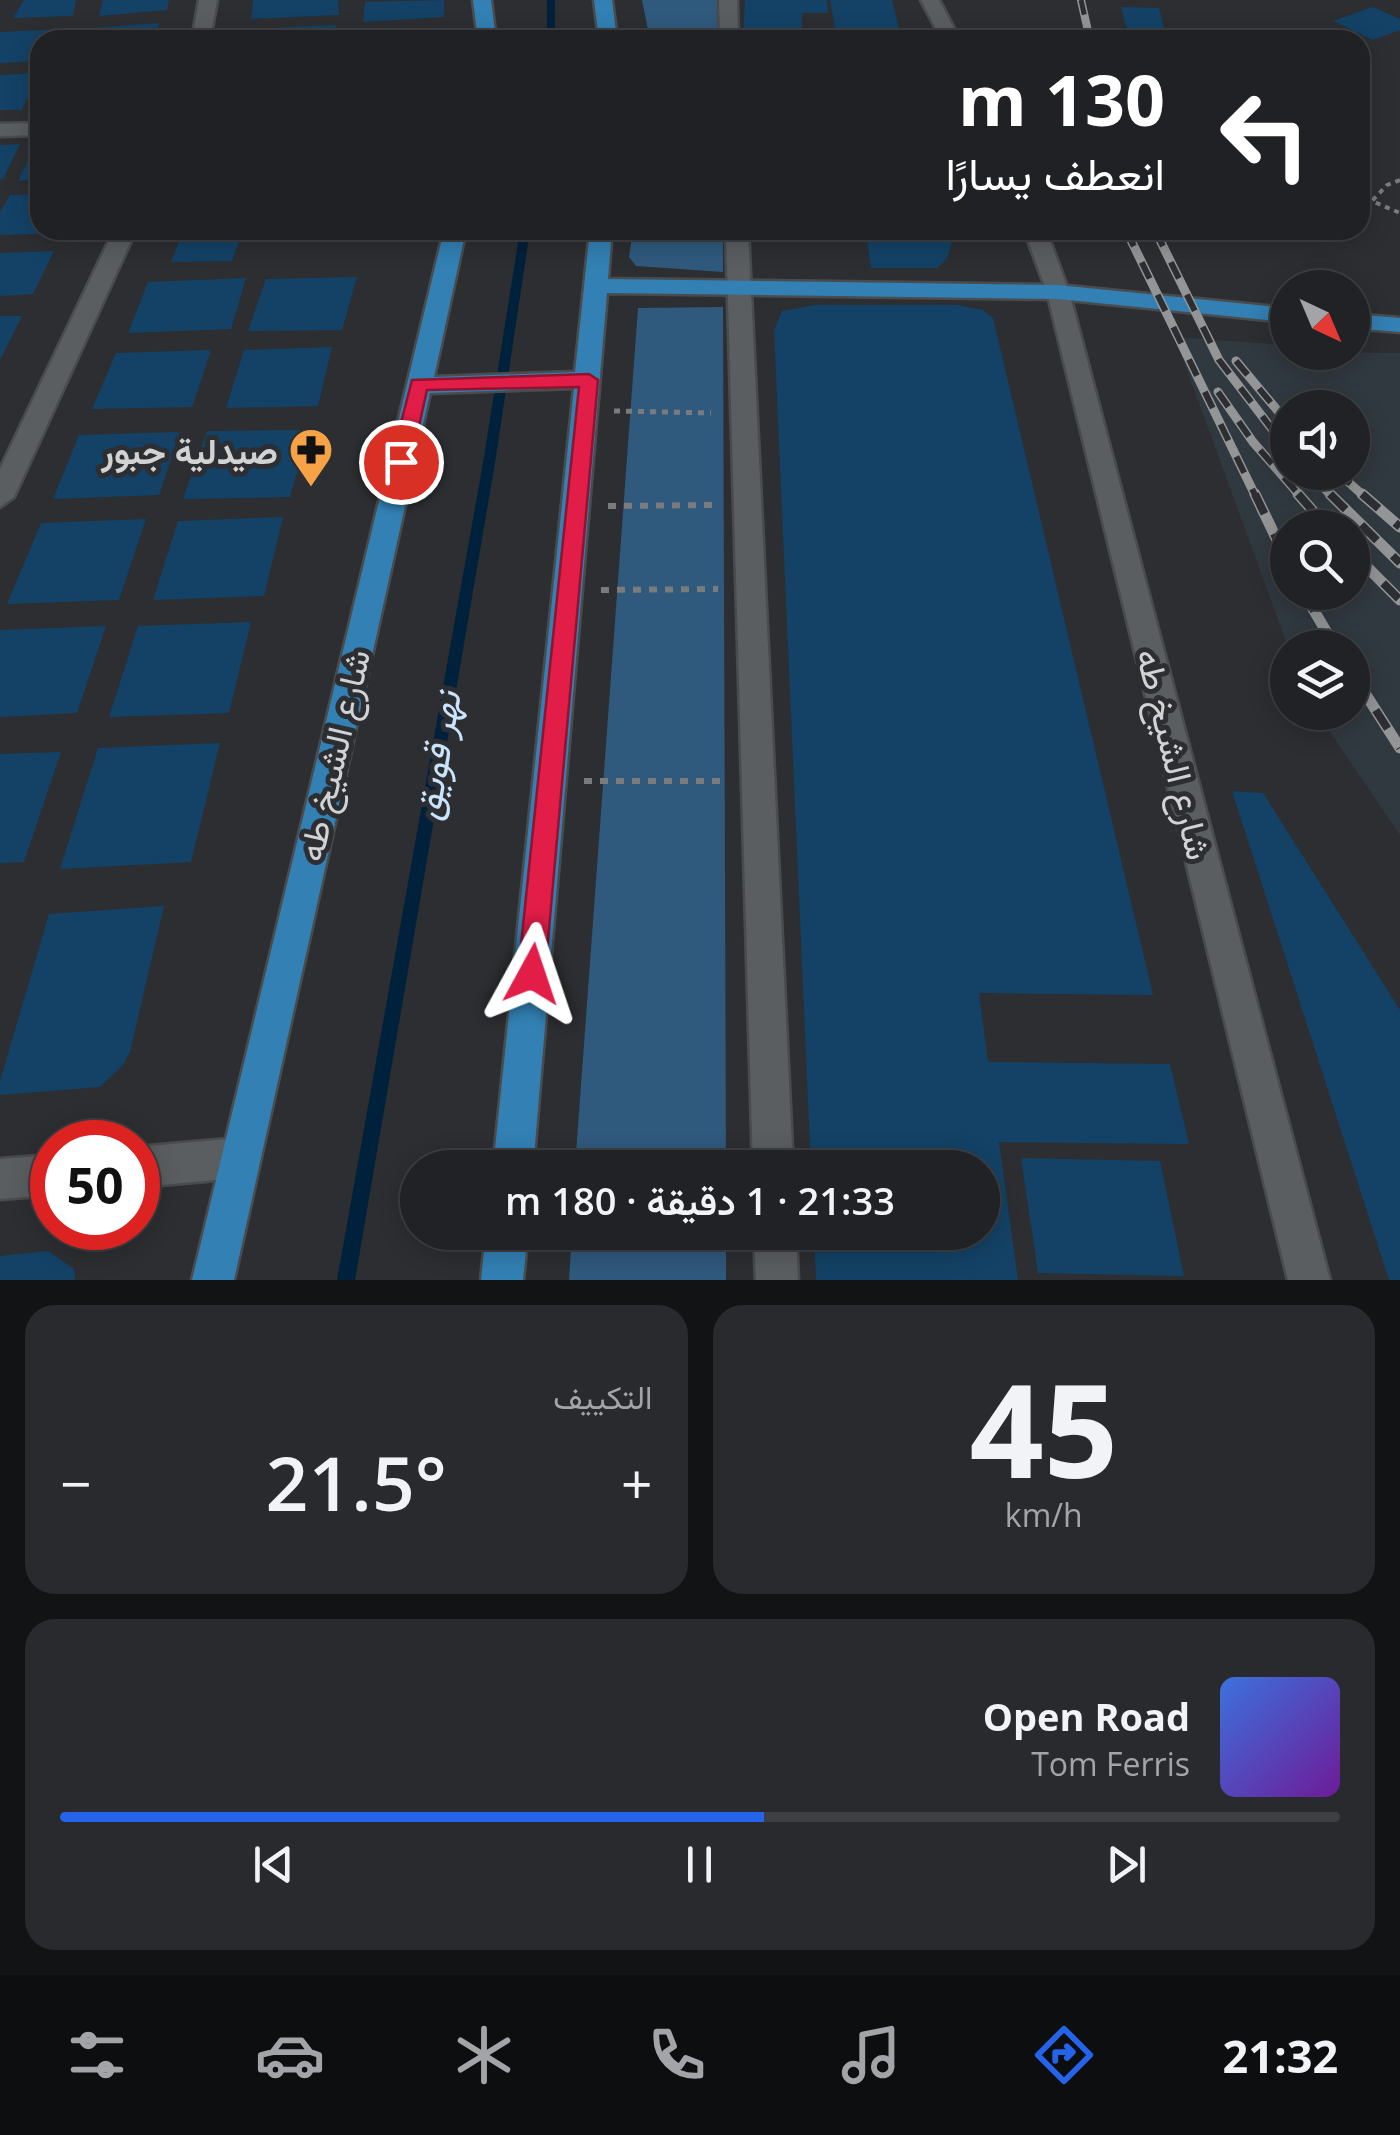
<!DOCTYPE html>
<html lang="ar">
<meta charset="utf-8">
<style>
body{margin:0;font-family:"Open Sans",Vazirmatn,sans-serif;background:#292a2d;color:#f1f3f6;direction:rtl;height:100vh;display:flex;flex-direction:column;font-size:38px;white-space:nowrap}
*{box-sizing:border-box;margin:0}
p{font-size:32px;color:#a2a4a7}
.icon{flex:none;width:55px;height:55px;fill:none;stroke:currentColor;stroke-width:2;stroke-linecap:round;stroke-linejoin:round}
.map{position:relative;height:1280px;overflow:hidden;direction:ltr}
.side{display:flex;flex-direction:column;gap:25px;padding:25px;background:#121314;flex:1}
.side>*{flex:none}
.top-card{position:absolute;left:30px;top:30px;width:1340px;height:210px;border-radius:30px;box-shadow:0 5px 25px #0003,0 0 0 2px #3e3f42;direction:rtl;background:#202124;color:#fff;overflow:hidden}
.needle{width:65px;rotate:136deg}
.buttons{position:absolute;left:1270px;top:270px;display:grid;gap:20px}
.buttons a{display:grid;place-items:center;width:100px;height:100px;border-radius:50%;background:#212225;box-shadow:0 5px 25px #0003,0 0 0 2px #3e3f42;font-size:50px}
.speed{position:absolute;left:30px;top:1120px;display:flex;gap:20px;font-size:50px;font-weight:700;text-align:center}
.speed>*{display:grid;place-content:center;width:130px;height:130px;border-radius:50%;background:#212225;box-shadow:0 5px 25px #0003,0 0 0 2px #3e3f42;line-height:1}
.speed .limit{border:15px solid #d22;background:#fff;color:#111}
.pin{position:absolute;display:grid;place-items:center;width:85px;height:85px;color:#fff;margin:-42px;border:5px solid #fff;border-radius:50%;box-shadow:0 2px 10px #0007}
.me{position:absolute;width:110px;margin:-55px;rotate:5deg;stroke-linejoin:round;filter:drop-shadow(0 0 8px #0008)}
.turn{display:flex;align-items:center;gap:35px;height:210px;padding:0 40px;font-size:45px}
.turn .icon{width:130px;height:130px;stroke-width:2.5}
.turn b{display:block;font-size:70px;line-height:85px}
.big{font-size:75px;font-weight:600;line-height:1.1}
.side .widget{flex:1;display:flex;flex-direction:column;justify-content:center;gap:15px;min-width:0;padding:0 35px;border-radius:30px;background:#292a2d}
.side .dial{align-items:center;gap:0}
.dial b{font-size:130px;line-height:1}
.song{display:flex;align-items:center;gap:30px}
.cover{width:120px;height:120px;border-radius:15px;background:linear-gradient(135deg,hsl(220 70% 55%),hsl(280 70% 35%))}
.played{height:10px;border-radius:5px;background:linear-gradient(90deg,#2563eb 55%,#3e3f42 55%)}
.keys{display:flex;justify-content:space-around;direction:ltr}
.heat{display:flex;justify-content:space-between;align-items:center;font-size:55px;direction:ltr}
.side .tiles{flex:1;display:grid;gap:25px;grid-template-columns:1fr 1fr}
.widget:last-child{grid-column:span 2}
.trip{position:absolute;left:400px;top:1150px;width:600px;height:100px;border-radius:50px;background:#212225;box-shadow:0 5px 25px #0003,0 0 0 2px #3e3f42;font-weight:600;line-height:100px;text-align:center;direction:rtl}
.tab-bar{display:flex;height:160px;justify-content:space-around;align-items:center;background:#0d0e0f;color:#a2a4a7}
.tab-bar .icon{width:70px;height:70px}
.tab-bar .selected{color:#2563eb}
.tab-bar b{font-size:45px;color:#f1f3f6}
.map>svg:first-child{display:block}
</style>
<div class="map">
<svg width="1400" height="1280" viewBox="0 0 1400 1280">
<rect width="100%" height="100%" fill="#2c2e31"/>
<path fill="#313940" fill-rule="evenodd" d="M 1175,337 L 1287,345 L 1288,352 L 1400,353 L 1400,835 L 1317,713 L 1352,712 L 1352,648 L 1288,647 ZM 1288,408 L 1352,408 L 1352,472 L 1288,472 ZM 1288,528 L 1352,528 L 1352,592 L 1288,592 Z"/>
<g fill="#2f597d">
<polygon points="642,0 725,0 723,40 650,40"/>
<polygon points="633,230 723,230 723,272 636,266 629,257"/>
<polygon points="723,307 726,1167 575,1167 638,308"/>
<polygon points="572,1233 726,1233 726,1280 569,1280"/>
</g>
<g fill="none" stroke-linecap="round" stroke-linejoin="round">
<g fill="#00213b" fill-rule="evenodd">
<rect x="547" y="0" width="8" height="40"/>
<polygon points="520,230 530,230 495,463 355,1280 337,1280 483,463"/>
</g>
</g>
<g fill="#134266">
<polygon points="24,0 76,0 73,16 13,18"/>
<polygon points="103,0 169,0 167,10 99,16"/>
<polygon points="253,0 338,0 339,15 251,19"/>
<polygon points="444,0 444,17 363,22 365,2"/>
<polygon points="745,0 827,0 828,13 802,13 802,32 904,32 906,40 743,40"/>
<polygon points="830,0 892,0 899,28 835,28"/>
<polygon points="1121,7 1159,8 1165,32 1127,30"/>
<polygon points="1373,7 1400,19 1400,30 1373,40 1333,21"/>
<polygon points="159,23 155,40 88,40 92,28"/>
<polygon points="336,25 333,40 246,40 250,29"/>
<polygon points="64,29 58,40 40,40 40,61 0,63 0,32"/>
<polygon points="437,30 436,40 356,40 359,32"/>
<polygon points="40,73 22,110 0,110 0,75"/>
<polygon points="36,143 40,143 40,179 18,181"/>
<polygon points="20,144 3,179 0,179 0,145"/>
<polygon points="40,194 40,230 68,233 0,235 0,212 10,195"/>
<polygon points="184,230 243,230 232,261 171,262"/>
<polygon points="884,230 950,230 952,242 947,258 937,268 871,268 866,233"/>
<polygon points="54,251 33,294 0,296 0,253"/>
<polygon points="357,277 342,330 248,331 266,279"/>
<polygon points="246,278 231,329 128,333 148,282"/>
<polygon points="815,305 957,305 983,310 993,318 1153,995 979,993 988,1062 1170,1064 1189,1144 999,1142 1018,1280 816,1280 814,1232 982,1232 982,1168 811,1168 774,330 782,311"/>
<polygon points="0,316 22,316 0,360"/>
<polygon points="332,347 318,406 226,408 244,350"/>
<polygon points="211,350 192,407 92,409 116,353"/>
<polygon points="309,430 290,497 183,499 207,431"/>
<polygon points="180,432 159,495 53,499 79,435"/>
<polygon points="283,517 264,596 153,600 178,521"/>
<polygon points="146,519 119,600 7,604 41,523"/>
<polygon points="251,622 229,713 109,717 138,626"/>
<polygon points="106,626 77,713 0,717 0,630"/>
<polygon points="220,743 191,862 60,869 98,748"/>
<polygon points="61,752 24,862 0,863 0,754"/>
<polygon points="1232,791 1263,793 1400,1010 1400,1280 1389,1280"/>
<polygon points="164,906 130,1052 122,1066 100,1087 0,1095 0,1081 49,914"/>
<polygon points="1021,1158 1160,1161 1184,1276 1038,1273"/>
<polygon points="48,1251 74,1269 75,1280 0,1280 0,1256"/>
</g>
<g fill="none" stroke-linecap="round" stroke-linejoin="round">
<defs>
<g id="minor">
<polygon points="199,0 217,0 210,40 192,40"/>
<polygon points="719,0 737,0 738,40 720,40"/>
<polygon points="921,0 939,0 960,40 942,40"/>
<polygon points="40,123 40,135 0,136 0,124"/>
<polygon points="114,230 136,230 14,497 0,507 0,469"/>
<polygon points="726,230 748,230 793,1168 753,1168"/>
<polygon points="1024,230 1046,230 1069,292 1330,1280 1288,1280 1047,292"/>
<polygon points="239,1138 253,1144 259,1158 253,1172 239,1178 138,1187 138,1147"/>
<polygon points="52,1155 52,1195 0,1199 0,1159"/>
<polygon points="754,1232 796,1232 798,1280 756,1280"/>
</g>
<g id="major">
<polygon points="473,0 491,0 496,40 478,40"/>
<polygon points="594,0 612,0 617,40 599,40"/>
<polygon points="444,230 466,230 434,377 575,372 590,230 612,230 608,279 1058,285 1288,308 1288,322 1058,299 607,293 533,1168 493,1168 574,388 430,393 234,1280 192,1280"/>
<polygon points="1352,314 1400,318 1400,332 1352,328"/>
<polygon points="486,1232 528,1232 523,1280 481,1280"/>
</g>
</defs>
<use href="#minor" stroke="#494b4d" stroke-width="5"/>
<use href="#major" stroke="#494b4d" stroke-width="5"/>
<polyline stroke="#797b7d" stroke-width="4" stroke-dasharray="5 5" stroke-linecap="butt" points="1400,180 1387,185 1372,201 1400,213"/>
<polyline stroke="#797b7d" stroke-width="5" stroke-dasharray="6 6" stroke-linecap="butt" points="614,411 711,413"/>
<g stroke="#797b7d" stroke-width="6" stroke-dasharray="8 8" stroke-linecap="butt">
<polyline points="608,506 715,505"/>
<polyline points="601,590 718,589"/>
<polyline points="584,781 727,781"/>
</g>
<use href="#minor" fill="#5b5e60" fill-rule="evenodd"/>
<use href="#major" fill="#3280b4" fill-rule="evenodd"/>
<defs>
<polyline id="rail-far2" points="1081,0 1090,40"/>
<g id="rail-far1">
<polyline points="1126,230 1256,497"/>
<polyline points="1155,230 1219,360 1288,450"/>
<polyline points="1236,361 1288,423"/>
<polyline points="1218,392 1253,442 1301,497"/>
<polyline points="1308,472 1333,497"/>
<polyline points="1337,472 1365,497"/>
</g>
<g id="rail">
<polyline points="1255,494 1288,563"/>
<polyline points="1298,494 1328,528"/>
<polyline points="1330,494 1400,563"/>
<polyline points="1362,494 1400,527"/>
<polyline points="1352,552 1400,600"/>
<polyline points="1303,592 1336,648"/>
<polyline points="1352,673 1400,748"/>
</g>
</defs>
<use href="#rail-far2" stroke="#939596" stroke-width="8"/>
<use href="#rail-far1" stroke="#939596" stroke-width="9"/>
<use href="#rail" stroke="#939596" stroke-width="11"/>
<use href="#rail-far2" stroke="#2c2e31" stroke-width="5" stroke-dasharray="15" stroke-linecap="butt"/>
<use href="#rail-far1" stroke="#2c2e31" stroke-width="6" stroke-dasharray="18" stroke-linecap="butt"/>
<use href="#rail" stroke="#2c2e31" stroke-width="8" stroke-dasharray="22" stroke-linecap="butt"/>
</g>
<polygon fill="#e11d48" stroke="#92132f" stroke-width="2.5" points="589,374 598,380 545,974 541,983 532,987 522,983 518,974 579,387 427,390 411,462 401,469 391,462 412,380"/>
<defs>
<symbol id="pharmacy-pin" viewBox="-11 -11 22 30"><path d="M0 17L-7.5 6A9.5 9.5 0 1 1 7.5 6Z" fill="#f5a346" stroke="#2c2e31"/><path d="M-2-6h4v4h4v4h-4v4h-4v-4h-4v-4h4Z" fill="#111"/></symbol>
</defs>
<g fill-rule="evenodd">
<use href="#pharmacy-pin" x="286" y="425" width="50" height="68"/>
</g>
<g text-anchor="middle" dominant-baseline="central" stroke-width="10" stroke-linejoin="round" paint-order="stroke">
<g font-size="35" font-weight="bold" fill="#d0d2d3" stroke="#2c2e31" text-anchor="end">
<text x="278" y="450">صيدلية جبور</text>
</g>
<g font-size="35" fill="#d0d2d3" stroke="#2c2e31">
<text transform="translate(1175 754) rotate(76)">شارع الشيخ طه</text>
<text transform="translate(333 755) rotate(-77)">شارع الشيخ طه</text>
</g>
<g font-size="38" font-style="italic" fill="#c9e4fc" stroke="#2c2e31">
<text transform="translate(435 755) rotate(-80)">نهر قويق</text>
</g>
</g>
</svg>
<div class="buttons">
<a><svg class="needle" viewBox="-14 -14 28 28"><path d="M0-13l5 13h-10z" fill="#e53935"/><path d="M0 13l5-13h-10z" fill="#a2a4a7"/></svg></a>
<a><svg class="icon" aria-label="sound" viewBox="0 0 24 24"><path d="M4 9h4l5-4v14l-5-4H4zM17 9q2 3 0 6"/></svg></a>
<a><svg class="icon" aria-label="search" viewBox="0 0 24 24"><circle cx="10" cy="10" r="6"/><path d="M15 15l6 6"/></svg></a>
<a><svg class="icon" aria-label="layers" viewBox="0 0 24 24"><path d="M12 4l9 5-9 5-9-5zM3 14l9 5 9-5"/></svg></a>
</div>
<div class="speed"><div class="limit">50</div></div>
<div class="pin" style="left:401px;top:462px;background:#d93025"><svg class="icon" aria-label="arrive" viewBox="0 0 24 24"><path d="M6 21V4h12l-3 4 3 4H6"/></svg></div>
<svg class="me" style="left:532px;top:974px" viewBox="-20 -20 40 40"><path d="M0-17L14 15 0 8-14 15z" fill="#e11d48" stroke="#fff" stroke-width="4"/></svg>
<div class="trip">21:33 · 1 دقيقة · 180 m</div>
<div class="top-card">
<div class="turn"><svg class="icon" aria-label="left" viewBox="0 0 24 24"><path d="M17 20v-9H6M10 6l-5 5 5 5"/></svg><div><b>130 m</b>انعطف يسارًا</div></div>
</div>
</div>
<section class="side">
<div class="tiles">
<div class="widget dial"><b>45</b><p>km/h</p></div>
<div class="widget"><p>التكييف</p>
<div class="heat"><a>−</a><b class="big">21.5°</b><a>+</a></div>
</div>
<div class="widget">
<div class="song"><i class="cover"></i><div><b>Open Road</b><p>Tom Ferris</p></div></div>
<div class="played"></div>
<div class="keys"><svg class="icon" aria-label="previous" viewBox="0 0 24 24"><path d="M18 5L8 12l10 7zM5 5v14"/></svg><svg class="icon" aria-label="pause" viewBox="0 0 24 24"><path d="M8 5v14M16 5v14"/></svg><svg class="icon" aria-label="next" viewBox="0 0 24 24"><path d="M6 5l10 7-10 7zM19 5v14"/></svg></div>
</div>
</div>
</section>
<nav class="tab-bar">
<b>21:32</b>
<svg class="icon selected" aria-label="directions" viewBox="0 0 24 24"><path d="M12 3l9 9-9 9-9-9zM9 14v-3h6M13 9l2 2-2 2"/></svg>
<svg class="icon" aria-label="music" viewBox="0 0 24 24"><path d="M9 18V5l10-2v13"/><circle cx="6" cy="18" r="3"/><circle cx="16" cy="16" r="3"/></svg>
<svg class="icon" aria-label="phone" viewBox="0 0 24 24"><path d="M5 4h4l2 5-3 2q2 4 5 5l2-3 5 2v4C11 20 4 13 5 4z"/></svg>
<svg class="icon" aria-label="climate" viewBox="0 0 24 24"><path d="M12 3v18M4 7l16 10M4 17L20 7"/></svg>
<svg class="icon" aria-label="car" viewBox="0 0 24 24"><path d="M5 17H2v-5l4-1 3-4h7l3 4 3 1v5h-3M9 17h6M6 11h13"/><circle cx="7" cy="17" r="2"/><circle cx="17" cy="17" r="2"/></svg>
<svg class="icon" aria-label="filters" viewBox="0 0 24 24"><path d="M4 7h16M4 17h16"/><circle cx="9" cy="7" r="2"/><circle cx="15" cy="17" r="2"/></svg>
</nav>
